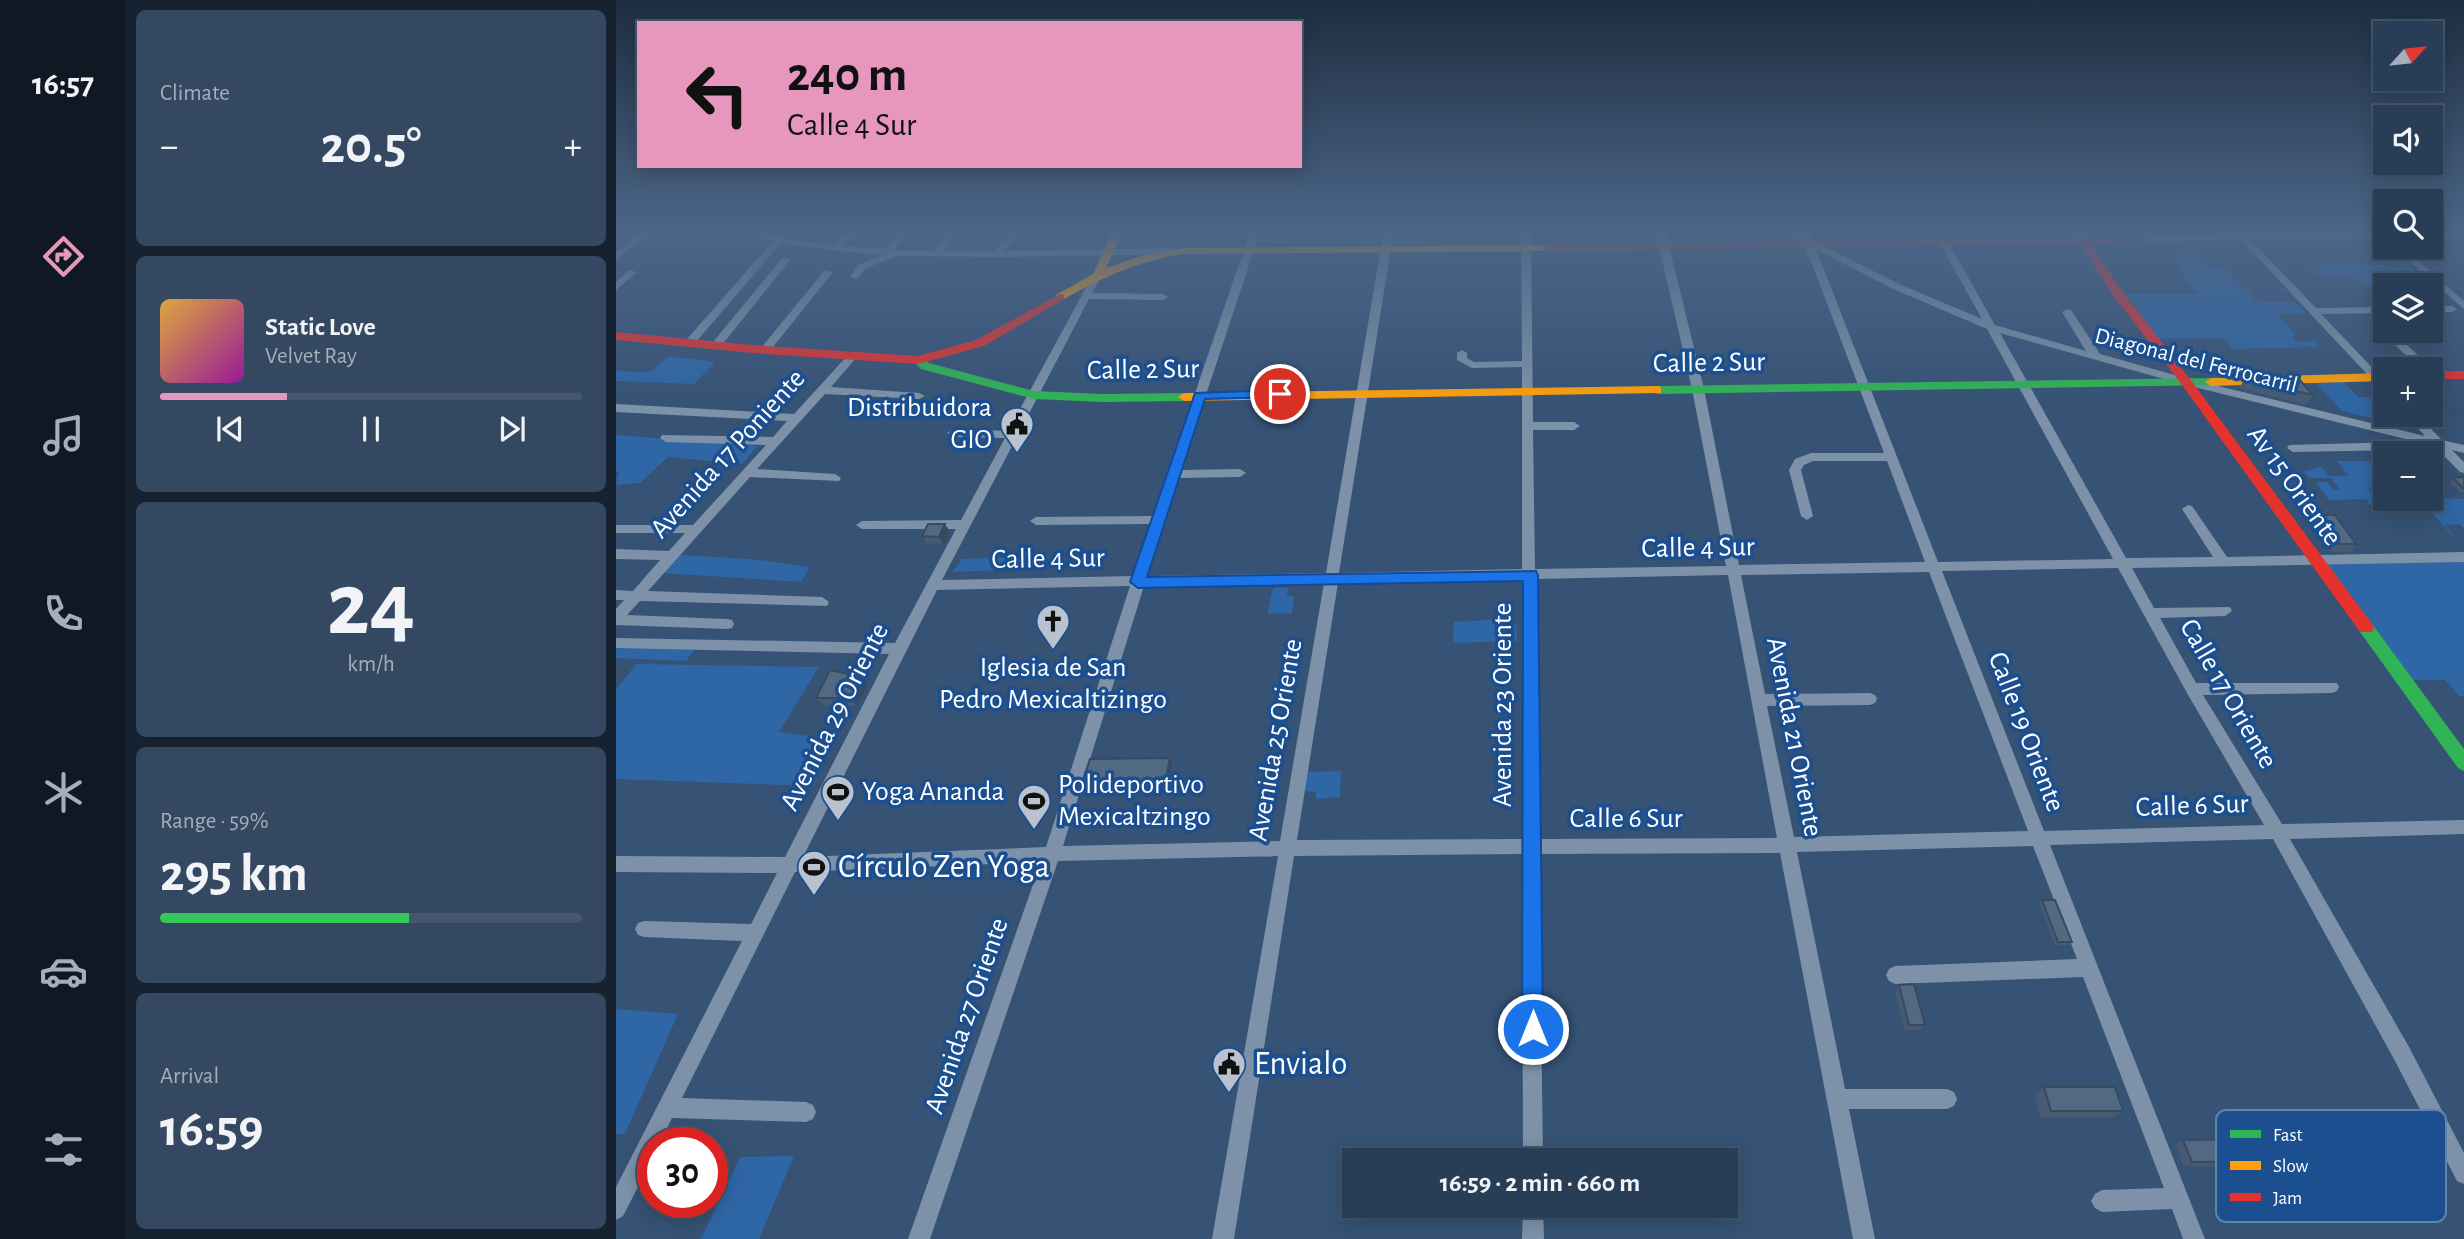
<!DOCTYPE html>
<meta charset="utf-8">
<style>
body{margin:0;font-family:"Alegreya Sans",sans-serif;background:#344961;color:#f1f3f6;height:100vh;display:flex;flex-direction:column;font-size:26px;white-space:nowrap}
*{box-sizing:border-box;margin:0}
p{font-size:23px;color:#a5aeba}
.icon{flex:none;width:38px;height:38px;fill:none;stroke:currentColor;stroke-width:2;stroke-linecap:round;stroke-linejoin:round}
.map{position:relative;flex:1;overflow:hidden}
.drawer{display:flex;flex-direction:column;gap:10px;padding:10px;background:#162230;width:490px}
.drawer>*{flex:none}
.top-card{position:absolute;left:21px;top:21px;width:665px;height:147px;border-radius:0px;box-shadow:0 4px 18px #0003,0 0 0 2px #44576d;background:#e797bd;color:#111;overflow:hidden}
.needle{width:46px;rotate:63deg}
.controls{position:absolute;left:1757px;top:21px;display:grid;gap:14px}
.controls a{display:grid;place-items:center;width:70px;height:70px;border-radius:0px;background:#283e57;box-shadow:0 4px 18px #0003,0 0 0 2px #44576d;font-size:35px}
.speed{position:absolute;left:21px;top:1127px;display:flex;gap:14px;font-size:35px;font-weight:700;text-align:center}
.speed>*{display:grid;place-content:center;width:91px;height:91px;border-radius:50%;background:#283e57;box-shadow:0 4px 18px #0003,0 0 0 2px #44576d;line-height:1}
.speed .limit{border:10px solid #d22;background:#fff;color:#111}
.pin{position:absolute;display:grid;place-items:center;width:60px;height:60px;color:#fff;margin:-30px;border:4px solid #fff;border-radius:50%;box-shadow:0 2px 7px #0007}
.me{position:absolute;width:77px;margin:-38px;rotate:0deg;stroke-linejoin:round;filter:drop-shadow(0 0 5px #0008)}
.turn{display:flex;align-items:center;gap:24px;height:147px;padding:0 35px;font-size:32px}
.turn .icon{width:91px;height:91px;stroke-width:2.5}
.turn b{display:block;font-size:49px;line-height:60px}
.big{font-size:52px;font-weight:700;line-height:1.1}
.drawer .tile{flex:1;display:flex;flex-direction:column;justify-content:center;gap:10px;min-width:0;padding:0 24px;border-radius:10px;background:#344961}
.drawer .dial{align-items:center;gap:0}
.dial b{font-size:91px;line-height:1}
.song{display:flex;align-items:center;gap:21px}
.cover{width:84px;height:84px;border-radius:10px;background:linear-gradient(135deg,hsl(40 70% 55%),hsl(300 70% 35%))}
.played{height:7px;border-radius:4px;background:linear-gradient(90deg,#e797bd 30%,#44576d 30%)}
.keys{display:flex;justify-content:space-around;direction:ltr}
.heat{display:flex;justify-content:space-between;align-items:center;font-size:38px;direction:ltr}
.charge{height:10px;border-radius:5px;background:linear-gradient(90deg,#34c759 59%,#44576d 0)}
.trip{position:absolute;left:726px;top:1148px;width:396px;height:70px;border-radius:0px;background:#283e57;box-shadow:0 4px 18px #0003,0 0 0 2px #44576d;font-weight:700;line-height:70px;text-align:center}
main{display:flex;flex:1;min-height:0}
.tab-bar{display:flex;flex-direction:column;width:126px;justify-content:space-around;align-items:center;background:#101923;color:#a5aeba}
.tab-bar .icon{width:49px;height:49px}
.tab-bar .active{color:#e797bd}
.tab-bar b{font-size:32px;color:#f1f3f6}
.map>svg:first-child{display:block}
</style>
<main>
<nav class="tab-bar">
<b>16:57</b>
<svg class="icon active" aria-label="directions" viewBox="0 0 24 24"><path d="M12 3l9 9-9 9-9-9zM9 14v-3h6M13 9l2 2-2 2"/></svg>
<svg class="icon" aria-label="music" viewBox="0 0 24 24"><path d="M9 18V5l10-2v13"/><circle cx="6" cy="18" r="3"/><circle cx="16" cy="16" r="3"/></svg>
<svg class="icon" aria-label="phone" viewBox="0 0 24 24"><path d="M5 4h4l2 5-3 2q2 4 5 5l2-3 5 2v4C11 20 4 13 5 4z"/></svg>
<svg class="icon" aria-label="climate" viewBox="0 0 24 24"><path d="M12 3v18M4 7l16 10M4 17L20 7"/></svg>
<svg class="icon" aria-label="car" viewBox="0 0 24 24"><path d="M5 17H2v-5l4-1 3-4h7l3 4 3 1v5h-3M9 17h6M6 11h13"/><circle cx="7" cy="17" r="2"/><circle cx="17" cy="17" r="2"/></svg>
<svg class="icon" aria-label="filters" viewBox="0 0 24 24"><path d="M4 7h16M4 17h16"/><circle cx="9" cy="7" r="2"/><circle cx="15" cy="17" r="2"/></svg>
</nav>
<section class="drawer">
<div class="tile"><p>Climate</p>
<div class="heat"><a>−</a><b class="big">20.5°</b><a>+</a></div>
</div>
<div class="tile">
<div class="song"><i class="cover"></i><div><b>Static Love</b><p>Velvet Ray</p></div></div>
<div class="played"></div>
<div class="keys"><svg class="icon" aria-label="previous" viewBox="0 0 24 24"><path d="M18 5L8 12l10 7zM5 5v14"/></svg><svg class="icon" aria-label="pause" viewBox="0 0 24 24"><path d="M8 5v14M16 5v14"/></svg><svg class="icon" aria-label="next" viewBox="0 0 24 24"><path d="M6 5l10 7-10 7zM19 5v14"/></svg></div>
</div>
<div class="tile dial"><b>24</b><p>km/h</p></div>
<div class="tile"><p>Range · 59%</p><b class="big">295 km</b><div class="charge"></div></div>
<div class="tile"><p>Arrival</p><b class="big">16:59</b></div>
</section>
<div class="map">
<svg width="1848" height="1239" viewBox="0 0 1848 1239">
<rect width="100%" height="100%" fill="#365274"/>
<g fill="#2f66a5">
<polygon points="1560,253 1582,253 1596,268 1609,268 1641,301 1678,301 1690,313 1661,314 1680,335 1676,336 1681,342 1698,341 1704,347 1617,349 1607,338 1542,339 1510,294 1583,294 1555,259 1564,258"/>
<polygon points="1793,264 1817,285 1747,286 1735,275 1703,276 1694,266"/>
<polygon points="53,356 99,362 78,384 0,381 0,371 33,372"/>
<polygon points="1726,380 1742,397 1769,397 1769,415 1787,415 1801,429 1726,411 1698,381"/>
<polygon points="0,435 142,446 126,464 52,457 24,483 0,485 3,472 0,471"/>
<polygon points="1721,461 1769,461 1769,487 1752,487 1756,493 1761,493 1773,506 1801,508 1786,511 1783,508 1757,508 1750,499 1713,500 1700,482 1711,482 1718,490 1724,490 1715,478 1693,478 1687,471 1706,467 1713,476 1733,476"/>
<polygon points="1819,498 1848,499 1848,529 1843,524 1829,525 1848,549 1811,507 1827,507"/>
<polygon points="64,555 134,559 194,567 185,582 46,573"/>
<polygon points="393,557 388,570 336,572 346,559"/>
<polygon points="1848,561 1848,696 1843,696 1829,680 1796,680 1709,562"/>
<polygon points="672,587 671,596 678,596 676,613 651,614 657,588"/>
<polygon points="892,619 893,623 900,624 901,641 837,643 838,622"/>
<polygon points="0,646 81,647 70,661 0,658"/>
<polygon points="20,664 203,667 163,732 217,739 198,786 0,779 0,690"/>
<polygon points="725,771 724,797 700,799 700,792 688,791 692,772"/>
<polygon points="0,1009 62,1014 9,1134 0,1134"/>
<polygon points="178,1156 143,1239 85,1239 124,1157"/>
</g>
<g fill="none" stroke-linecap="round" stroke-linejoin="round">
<g fill="#7d92a8" fill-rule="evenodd">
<polygon points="28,229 38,229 0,260 0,252"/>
<polygon points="113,229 130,229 170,238 217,245 235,229 242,229 242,233 227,246 268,249 287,229 296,229 278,250 317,251 335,229 344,229 327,251 379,251 395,229 404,229 389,251 555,248 560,251 555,254 390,257 281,256 250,268 242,278 239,279 234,276 244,264 267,255 224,251 165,243 79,343 71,343 71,339 157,241"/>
<path d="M 635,229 L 645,229 L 565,470 L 624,469 L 630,473 L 624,477 L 562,478 L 531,576 L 710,573 L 768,229 L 778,229 L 723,573 L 906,569 L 906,367 L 856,368 L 841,360 L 841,353 L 846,350 L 851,353 L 851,358 L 858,362 L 906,361 L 905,229 L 915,229 L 917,422 L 958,422 L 964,426 L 958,430 L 917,430 L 919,569 L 1110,566 L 1076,389 L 1039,229 L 1049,229 L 1088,389 L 1123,565 L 1309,562 L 1271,461 L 1197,461 L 1188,465 L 1185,470 L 1197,516 L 1191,520 L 1185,516 L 1173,470 L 1179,459 L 1195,453 L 1268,453 L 1188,243 L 1163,229 L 1175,229 L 1184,234 L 1182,229 L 1192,229 L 1196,240 L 1283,284 L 1366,319 L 1323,242 L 1331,240 L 1379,325 L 1470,351 L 1446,312 L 1451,309 L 1455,310 L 1484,354 L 1573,379 L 1809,436 L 1789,415 L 1801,415 L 1826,440 L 1848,445 L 1848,453 L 1836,450 L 1848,462 L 1848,473 L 1844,472 L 1828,456 L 1815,455 L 1815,453 L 1786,450 L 1677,452 L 1671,448 L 1673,445 L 1786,442 L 1821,449 L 1818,446 L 1566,384 L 1384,333 L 1510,558 L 1597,557 L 1566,509 L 1572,505 L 1576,506 L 1611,557 L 1848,552 L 1848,562 L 1516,568 L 1538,608 L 1614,607 L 1616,611 L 1609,616 L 1544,618 L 1580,683 L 1721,683 L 1723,687 L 1721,691 L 1716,693 L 1587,695 L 1666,824 L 1848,820 L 1848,834 L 1674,839 L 1793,1047 L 1848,1153 L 1848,1184 L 1841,1181 L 1779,1061 L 1657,839 L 1434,845 L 1589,1239 L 1567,1239 L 1556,1209 L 1486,1212 L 1479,1208 L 1475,1201 L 1479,1194 L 1486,1190 L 1548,1188 L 1467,977 L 1279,984 L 1273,981 L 1270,975 L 1273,969 L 1279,966 L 1461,959 L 1417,846 L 1181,852 L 1229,1089 L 1331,1089 L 1338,1092 L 1341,1099 L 1338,1106 L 1331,1109 L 1233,1109 L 1259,1239 L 1237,1239 L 1164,853 L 923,854 L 927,1160 L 907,1160 L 906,854 L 678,856 L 618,1239 L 596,1239 L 662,856 L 442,861 L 314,1239 L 292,1239 L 425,862 L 179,872 L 66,1098 L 190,1102 L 197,1105 L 200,1112 L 197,1119 L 190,1122 L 56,1118 L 44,1143 L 37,1143 L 37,1158 L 7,1216 L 0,1220 L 0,1187 L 126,941 L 28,937 L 22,935 L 19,929 L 22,923 L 28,921 L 135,924 L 161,873 L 0,872 L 0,856 L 169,857 L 273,654 L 0,648 L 0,638 L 279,643 L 340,529 L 246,529 L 240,525 L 246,521 L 345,520 L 389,438 L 337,437 L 331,433 L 337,429 L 392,431 L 479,271 L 482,270 L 487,273 L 476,293 L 547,294 L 552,297 L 547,300 L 473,299 L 326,580 L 517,576 L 534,524 L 420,525 L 414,521 L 420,517 L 537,516 ZM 1200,249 L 1275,288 L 1371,329 L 1497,559 L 1322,562 ZM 1502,568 L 1571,693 L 1648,825 L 1428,831 L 1326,571 ZM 1313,572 L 1412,831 L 1178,837 L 1151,706 L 1254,705 L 1259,703 L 1261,699 L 1259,695 L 1254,693 L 1149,694 L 1125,575 ZM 1112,575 L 1161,838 L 923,839 L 919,579 ZM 906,579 L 906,839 L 681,840 L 722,583 ZM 708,583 L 664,841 L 447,846 L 528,586 ZM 514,586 L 430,847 L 187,857 L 321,590 Z"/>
<polygon points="1455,229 1464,229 1472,240 1470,242 1464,242"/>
<polygon points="1615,229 1624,229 1700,308 1769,307 1769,313 1705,314 1769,381 1769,390 1765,389"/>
<polygon points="1777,247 1787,247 1848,301 1848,309"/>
<polygon points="167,257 175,259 105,346 97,346 97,342"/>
<polygon points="13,270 21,272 0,290 0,282"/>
<polygon points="209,270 217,272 153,352 145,352 145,348"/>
<polygon points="1815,306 1836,306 1841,309 1836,312 1815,312"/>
<polygon points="1782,339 1786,340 1814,367 1815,369 1815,370 1804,369 1778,344 1778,340"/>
<polygon points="236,354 241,357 215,387 303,393 309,396 303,399 209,394 141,469 219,474 225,478 223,481 134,477 32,591 206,597 213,602 211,606 24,601 11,615 111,619 116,620 118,624 116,628 111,629 0,625 0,609 8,600 0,600 0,590 17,591 44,560 0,559 0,549 53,551 69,533 0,533 0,525 77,525 150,445 50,442 44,438 46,435 157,437 171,421 0,412 0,404 178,414 232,355"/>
<polygon points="907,1206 927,1206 928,1239 906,1239"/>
</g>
<g fill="#30b455" fill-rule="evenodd">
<polygon points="1848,231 1848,237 1815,238 1815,232"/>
<polygon points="1769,232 1769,238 1526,242 1521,239 1526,236"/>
<polygon points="302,356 313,363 418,391 488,394 568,393 574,397 568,401 488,402 418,399 305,369 296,360"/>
<polygon points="1595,378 1601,382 1599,385 1041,394 1035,390 1041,386"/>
<polygon points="1750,622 1756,624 1848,749 1848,771 1842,768 1744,632 1742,628 1744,624"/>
</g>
<g fill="#ff9f0a" fill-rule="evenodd">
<path d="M 498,229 L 508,229 L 490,268 L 528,255 L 567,248 L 931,245 L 936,248 L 931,251 L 567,254 C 523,261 487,277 448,299 L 440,299 L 440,295 L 477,274 Z"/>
<polygon points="1769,373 1769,381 1595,386 1589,382 1595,378"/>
<polygon points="1041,386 1045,387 1045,393 568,401 562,397 568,393"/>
</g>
<g fill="#e5322d" fill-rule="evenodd">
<polygon points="1530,237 1530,241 1526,242 1474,243 1506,291 1574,379 1756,624 1758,628 1756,632 1744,632 1566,385 1497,295 1464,243 931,251 926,248 931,245"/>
<polygon points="444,294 448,295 448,299 368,346 302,364 149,354 0,340 0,332 149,346 302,356 360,340"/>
<rect x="1815" y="371" width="33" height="8"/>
</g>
</g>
<g fill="#475a72">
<polygon points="644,229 696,229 695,232 686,232 682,243 643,244 641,236"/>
<polygon points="713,229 765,229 763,243 714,243 712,234"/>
<polygon points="780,229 806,229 806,230 780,231"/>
<polygon points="918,229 1040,232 1039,240 918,241"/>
<polygon points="1292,229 1309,229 1306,236 1296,236"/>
<polygon points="1629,379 1697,395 1690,405 1623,388"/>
<polygon points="1848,477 1848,492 1844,492 1834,482 1837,478"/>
<polygon points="1702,515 1740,544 1734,552 1717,552 1696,523"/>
<polygon points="334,532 328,545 311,544 306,536"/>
<polygon points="245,677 252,684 241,706 207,706 200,698"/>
<polygon points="556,762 551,789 467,790 465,786"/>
<polygon points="1426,900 1456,942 1453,945 1439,945 1423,903"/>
<polygon points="1283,985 1309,1025 1304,1030 1289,1031 1279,991"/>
<polygon points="1428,1087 1507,1111 1496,1118 1425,1118 1418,1094"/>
<polygon points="1567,1140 1661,1161 1651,1166 1567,1166 1559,1144"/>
</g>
<g fill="#394a5c">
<polygon points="683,229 685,229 686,232 682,243 681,236"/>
<polygon points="763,229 765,229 763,243 762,233"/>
<polygon points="329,524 334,532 328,545 323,537"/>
<polygon points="245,677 252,684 241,706 235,698"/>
<polygon points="554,758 556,762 551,789 549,785"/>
</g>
<g fill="#526984" stroke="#394a5c" stroke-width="2">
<polygon points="644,229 683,229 681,236 641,236"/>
<polygon points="713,229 763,229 762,233 712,234"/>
<polygon points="918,229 1039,229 1040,232 918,233"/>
<polygon points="1682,378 1697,395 1629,379"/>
<polygon points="1848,477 1848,488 1847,488 1837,478"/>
<polygon points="1702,515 1719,515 1740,544 1724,544"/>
<polygon points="312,524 329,524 323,537 306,536"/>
<polygon points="214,670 245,677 235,698 200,698"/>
<polygon points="554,758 549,785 465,786 474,759"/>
<polygon points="1426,900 1439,900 1456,942 1442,942"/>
<polygon points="1298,984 1309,1025 1293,1025 1283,985"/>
<polygon points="1428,1087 1499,1087 1507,1111 1435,1111"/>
<polygon points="1651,1139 1661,1161 1576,1162 1567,1140"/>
</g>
<linearGradient id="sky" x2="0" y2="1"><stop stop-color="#1e2d40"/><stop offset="0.57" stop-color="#4c6688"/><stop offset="1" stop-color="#4c6688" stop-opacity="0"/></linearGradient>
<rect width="1848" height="403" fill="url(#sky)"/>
<polygon fill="#1a73e8" stroke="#114b97" stroke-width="2" points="664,390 669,392 669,397 589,399 531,577 920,571 922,575 927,1029 924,1037 917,1040 909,1037 906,1029 907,581 522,588 514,582 579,393"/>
<defs>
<symbol id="civic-pin" viewBox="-11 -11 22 30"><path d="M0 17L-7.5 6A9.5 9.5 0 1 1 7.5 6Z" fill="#b9c2ce" stroke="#1b4f8f"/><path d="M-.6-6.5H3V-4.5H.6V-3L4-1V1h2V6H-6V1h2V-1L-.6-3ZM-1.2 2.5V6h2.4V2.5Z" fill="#111"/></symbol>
<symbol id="church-pin" viewBox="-11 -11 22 30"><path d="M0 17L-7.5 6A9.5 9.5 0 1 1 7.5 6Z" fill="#b9c2ce" stroke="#1b4f8f"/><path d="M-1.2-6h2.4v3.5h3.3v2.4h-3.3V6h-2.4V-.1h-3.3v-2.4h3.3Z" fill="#111"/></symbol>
<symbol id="stadium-pin" viewBox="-11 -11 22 30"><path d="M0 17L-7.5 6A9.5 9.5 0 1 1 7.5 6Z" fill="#b9c2ce" stroke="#1b4f8f"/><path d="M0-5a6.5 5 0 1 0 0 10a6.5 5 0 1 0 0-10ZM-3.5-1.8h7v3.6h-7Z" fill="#111"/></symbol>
</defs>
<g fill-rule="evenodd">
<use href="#civic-pin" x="382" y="405" width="38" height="52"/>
<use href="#church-pin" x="418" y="602" width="38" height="52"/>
<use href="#stadium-pin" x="203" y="773" width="38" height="52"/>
<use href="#stadium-pin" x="399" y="782" width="38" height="52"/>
<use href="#stadium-pin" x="179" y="848" width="38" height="52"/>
<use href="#civic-pin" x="594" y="1045" width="38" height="52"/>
</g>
<g text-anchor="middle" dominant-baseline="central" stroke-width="7" stroke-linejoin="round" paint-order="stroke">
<g font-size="23" fill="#fff" stroke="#1b4f8f">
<text transform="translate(1580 361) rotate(14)">Diagonal del Ferrocarril</text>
</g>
<g font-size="28" fill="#fff" stroke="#1b4f8f">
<text transform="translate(1093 363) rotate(-1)">Calle 2 Sur</text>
<text transform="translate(527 370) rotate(-1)">Calle 2 Sur</text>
<text transform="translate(112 454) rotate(-48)">Avenida 17 Poniente</text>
<text transform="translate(1678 486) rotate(54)">Av 15 Oriente</text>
<text transform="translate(1082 548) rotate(-1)">Calle 4 Sur</text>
<text transform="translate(432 559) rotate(-1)">Calle 4 Sur</text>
<text transform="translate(1612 694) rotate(60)">Calle 17 Oriente</text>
<text transform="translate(887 705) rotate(-90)">Avenida 23 Oriente</text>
<text transform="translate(219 717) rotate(-63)">Avenida 29 Oriente</text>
<text transform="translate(1410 732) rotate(69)">Calle 19 Oriente</text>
<text transform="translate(1178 737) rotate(79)">Avenida 21 Oriente</text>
<text transform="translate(660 740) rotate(-80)">Avenida 25 Oriente</text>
<text transform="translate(1576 806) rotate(-2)">Calle 6 Sur</text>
<text x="1010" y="819">Calle 6 Sur</text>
<text transform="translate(351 1016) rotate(-71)">Avenida 27 Oriente</text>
</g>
<g font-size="28" fill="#fff" stroke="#1b4f8f" text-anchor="start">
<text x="376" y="408" text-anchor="end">Distribuidora<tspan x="376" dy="32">GIO</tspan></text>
<text x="437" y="668" text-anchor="middle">Iglesia de San<tspan x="437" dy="32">Pedro Mexicaltizingo</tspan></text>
<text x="442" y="785">Polideportivo<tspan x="442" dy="32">Mexicaltzingo</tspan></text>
<text x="246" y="792">Yoga Ananda</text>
</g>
<g font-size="33" fill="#fff" stroke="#1b4f8f" text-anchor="start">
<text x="222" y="867">Círculo Zen Yoga</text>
<text x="638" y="1064">Envialo</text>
</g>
</g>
<rect x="1600" y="1110" width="230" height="112" rx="10" fill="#1b4f8f" stroke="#5f84b1" stroke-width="2"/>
<rect x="1614" y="1130" width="31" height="8" fill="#30b455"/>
<rect x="1614" y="1161" width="31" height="9" fill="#ff9f0a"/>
<rect x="1614" y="1193" width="31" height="8" fill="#e5322d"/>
<g font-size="19" fill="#fff">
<text x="1657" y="1141">Fast</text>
<text x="1657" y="1172">Slow</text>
<text x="1657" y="1204">Jam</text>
</g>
</svg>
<div class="controls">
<a><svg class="needle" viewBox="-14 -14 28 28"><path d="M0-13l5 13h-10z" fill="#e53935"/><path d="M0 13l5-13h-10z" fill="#a5aeba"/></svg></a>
<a><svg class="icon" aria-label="sound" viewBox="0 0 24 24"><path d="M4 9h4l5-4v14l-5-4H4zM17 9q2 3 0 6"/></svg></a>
<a><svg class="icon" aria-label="search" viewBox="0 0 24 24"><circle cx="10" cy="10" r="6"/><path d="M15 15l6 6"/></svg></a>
<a><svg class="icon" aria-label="layers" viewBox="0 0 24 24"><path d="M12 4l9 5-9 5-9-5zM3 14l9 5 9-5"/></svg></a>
<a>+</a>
<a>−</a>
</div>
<div class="speed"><div class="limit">30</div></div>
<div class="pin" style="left:664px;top:394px;background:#d93025"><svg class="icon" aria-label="arrive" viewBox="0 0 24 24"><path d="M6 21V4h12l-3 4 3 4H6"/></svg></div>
<svg class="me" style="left:917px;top:1029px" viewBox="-20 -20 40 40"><circle r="17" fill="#1a73e8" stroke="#fff" stroke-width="3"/><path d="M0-11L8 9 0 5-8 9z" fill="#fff"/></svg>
<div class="trip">16:59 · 2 min · 660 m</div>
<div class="top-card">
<div class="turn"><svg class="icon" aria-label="left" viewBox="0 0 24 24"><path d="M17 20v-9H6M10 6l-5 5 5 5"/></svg><div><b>240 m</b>Calle 4 Sur</div></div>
</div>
</div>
</main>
